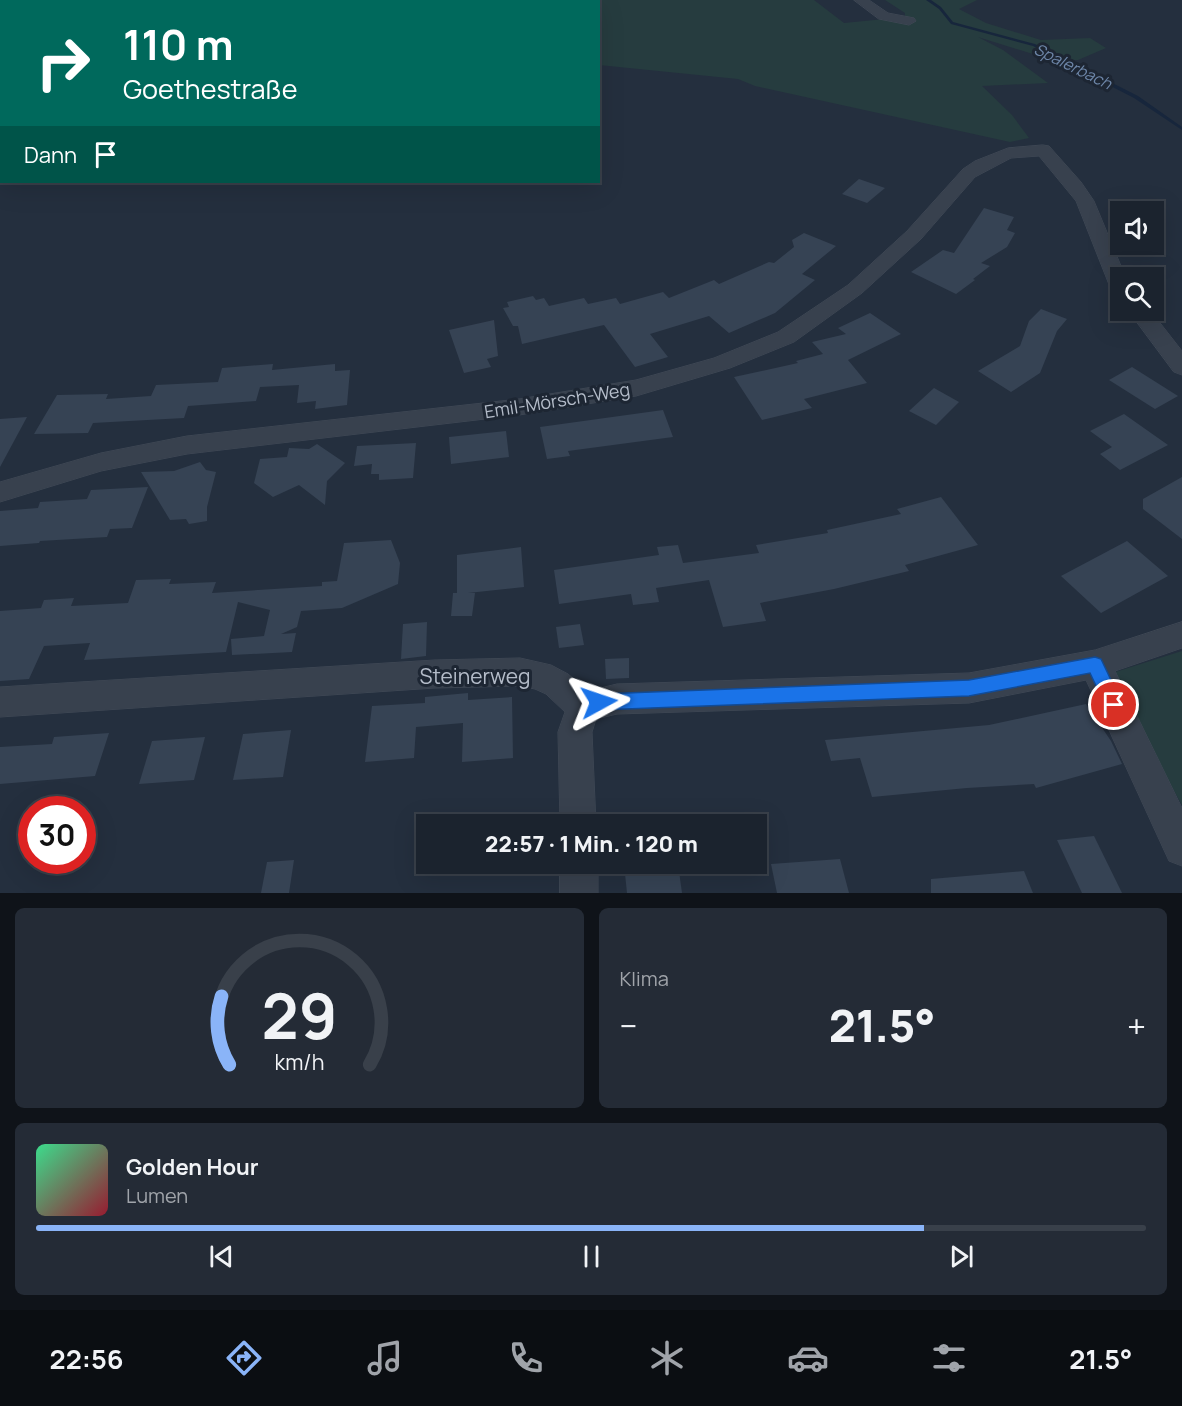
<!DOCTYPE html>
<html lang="de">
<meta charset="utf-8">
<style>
body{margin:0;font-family:Manrope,sans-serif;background:#242b36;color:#f1f3f6;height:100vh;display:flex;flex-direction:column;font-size:22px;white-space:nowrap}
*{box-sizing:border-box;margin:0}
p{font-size:20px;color:#a0a4aa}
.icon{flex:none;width:33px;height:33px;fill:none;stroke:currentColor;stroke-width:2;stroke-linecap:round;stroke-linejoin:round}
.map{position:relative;height:893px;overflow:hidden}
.side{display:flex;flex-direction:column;gap:15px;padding:15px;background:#0f1319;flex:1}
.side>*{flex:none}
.guide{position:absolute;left:0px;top:0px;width:600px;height:183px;box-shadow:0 6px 24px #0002,0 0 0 2px #39404a;background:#00695c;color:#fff;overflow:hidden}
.controls{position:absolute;left:1110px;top:201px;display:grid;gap:12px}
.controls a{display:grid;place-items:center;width:54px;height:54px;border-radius:0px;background:#1b232e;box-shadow:0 6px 24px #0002,0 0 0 2px #39404a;font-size:30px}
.speed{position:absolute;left:18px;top:796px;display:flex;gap:12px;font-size:30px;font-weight:700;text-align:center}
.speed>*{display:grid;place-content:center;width:78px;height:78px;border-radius:50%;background:#1b232e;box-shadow:0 6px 24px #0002,0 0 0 2px #39404a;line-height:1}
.speed .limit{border:9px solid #d22;background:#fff;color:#111}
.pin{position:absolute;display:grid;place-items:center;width:51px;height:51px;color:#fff;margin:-26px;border:3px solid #fff;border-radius:50%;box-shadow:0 2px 6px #0007}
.me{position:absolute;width:66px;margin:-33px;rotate:85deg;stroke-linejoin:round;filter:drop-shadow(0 0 4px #0008)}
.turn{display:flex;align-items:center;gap:21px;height:126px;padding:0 24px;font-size:27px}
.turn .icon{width:78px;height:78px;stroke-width:2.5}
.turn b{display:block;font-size:42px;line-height:51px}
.then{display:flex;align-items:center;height:57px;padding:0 24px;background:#0003;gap:12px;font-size:22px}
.big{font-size:45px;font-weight:800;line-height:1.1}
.side .tile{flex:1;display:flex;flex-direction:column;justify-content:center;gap:9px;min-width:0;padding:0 21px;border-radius:9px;background:#242b36}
.side .dial{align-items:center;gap:0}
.dial svg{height:156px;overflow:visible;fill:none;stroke:#39404a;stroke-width:7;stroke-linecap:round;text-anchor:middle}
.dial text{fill:#f1f3f6;stroke:none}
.song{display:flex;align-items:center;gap:18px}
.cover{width:72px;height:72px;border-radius:9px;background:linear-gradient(135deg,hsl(150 70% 55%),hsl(350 70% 35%))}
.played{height:6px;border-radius:3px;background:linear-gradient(90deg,#8ab4f8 80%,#39404a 80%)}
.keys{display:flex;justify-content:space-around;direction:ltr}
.heat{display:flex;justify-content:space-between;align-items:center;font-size:33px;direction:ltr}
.side .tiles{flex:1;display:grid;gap:15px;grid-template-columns:1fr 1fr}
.tile:last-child{grid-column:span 2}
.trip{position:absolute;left:416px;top:814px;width:351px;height:60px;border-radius:0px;background:#1b232e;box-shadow:0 6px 24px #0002,0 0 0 2px #39404a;font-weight:800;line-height:60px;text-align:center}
.tab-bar{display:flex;height:96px;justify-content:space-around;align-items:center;background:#0b0e12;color:#a0a4aa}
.tab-bar .icon{width:42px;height:42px}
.tab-bar .selected{color:#8ab4f8}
.tab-bar b{font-size:27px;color:#f1f3f6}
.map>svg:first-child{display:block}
</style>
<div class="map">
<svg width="1182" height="893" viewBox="0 0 1182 893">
<rect width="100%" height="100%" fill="#242f3e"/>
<g fill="#263c3f">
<polygon points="0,0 814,0 844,23 905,17 905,13 885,0 977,0 959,9 986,23 1041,40 1090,38 1106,48 1078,60 1052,60 978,37 1003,50 1048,83 982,86 1012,115 1029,138 1010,142 755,86 738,79 599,65 598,2 2,2 1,108"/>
<polygon points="1182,651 1182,805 1109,674"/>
</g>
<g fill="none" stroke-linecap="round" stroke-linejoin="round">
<polygon fill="#17263c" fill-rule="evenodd" points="926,0 931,0 941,7 953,22 1035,44 1138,96 1182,127 1182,130 1134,98 1033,46 951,24 939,9"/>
</g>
<g fill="#364354">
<polygon points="859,179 885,188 867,203 842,194"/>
<polygon points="984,208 1014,217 1007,230 1015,233 1007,247 981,263 990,266 973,279 975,280 956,294 911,272 943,250 954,253"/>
<polygon points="804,233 836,246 802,274 815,280 775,313 729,333 709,316 650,334 668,357 635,367 604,325 522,344 518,326 513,326 503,308 509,307 507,302 533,296 536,300 544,298 549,306 584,298 588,304 616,298 620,304 663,292 669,298 714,280 719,284 769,262 774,263 794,247 792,240"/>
<polygon points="1041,309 1067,319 1057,331 1040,373 1011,392 978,371 1020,346 1029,321"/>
<polygon points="870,313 901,334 848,360 867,383 804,399 812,408 762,420 734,377 798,363 796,361 823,354 812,342 846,334 838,328"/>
<polygon points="494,320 498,356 487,359 491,367 464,373 449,330"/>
<polygon points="273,364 272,370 335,364 335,371 350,370 347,405 315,409 316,401 297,403 299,385 260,387 256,401 188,406 184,418 93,423 88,433 34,434 57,395 108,394 106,399 151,396 156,385 218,382 222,368"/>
<polygon points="1132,367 1178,396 1155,409 1109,380"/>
<polygon points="934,388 959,402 936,425 909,411"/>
<polygon points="663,410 673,437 568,451 570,456 547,459 540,427"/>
<polygon points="1124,414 1168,445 1120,470 1100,454 1112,447 1090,431"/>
<polygon points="27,417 0,467 0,419"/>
<polygon points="506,431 509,457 451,464 449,437"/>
<polygon points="416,443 413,478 379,480 379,474 371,474 372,464 354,466 357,446"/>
<polygon points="317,444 345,463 327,481 325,505 299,485 273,497 254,483 260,459 287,457 289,448 309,449"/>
<polygon points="200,462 206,470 216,472 207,507 207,521 189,524 186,519 170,520 141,472 174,471"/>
<polygon points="1182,477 1182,539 1143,509 1143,499"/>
<polygon points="148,487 132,528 110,529 107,537 40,541 39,543 0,546 0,511 38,508 40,502 87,499 91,490"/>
<polygon points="941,497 978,545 905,565 909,571 834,589 760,603 766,621 723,627 709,580 656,588 659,602 633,605 631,594 559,604 554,570 659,555 657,547 678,545 683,563 759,553 756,545 828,533 827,530 901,514 897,509"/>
<polygon points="391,540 400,563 398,584 342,608 301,611 297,627 281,634 296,633 292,652 232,655 231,639 264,636 270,610 238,602 226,652 84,660 90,643 44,646 29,679 0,681 0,611 41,608 44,600 74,598 71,606 128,603 136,580 171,579 169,584 216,582 212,593 322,586 322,582 337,581 344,543"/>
<polygon points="1127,541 1168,576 1101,613 1061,576"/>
<polygon points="521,547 524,587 468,593 475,593 472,616 451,616 453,593 457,593 457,555"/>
<polygon points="427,622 426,656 401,659 403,624"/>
<polygon points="580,624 584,645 559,648 556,627"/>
<polygon points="629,658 629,678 606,679 605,659"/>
<polygon points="468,693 468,700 512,697 513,758 462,762 463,723 416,727 414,758 365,762 372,706 425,703 425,697"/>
<polygon points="1086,704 1111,741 1122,764 1036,788 1034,784 967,788 872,797 860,758 831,761 825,740 989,725"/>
<polygon points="291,730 283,777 233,780 243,734"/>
<polygon points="109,733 95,776 0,784 0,747 52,744 54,737"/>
<polygon points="205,737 194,780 139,784 152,741"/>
<polygon points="1094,836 1122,893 1082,893 1057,840"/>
<polygon points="840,859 849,893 777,893 771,864"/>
<polygon points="294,860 289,893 261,893 267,862"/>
<polygon points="624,864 678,864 682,893 627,893"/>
<polygon points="1024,871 1033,893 931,893 931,879"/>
</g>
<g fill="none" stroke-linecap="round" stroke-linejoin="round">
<defs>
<g id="minor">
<polygon points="854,0 869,0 888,13 914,18 916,21 909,25 879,19"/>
<polygon points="1043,145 1049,146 1081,182 1094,201 1126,278 1120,278 1120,293 1113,291 1110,287 1076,201 1039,156 1011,158 975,177 921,239 862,293 794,342 730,368 636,396 519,415 187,454 101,471 0,502 0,482 101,453 187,436 519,399 636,380 714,358 778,332 848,285 907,231 963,169 975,161 1008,148"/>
<polygon points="1128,310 1150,310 1182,351 1182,375 1174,372"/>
<polygon points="1182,622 1182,648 1115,671 1182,808 1182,866 1169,861 1086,680 969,703 617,714 596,719 592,732 596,825 560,825 558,732 565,712 546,694 535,689 520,686 435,688 0,717 0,687 435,660 520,658 551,665 568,674 588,691 617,684 969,673 1095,650"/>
<rect x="560" y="864" width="38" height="29"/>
</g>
</defs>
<use href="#minor" stroke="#414a57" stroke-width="1"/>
<use href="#minor" fill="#38414e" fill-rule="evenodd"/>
</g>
<polygon fill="#1a73e8" stroke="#114b97" stroke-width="1.5" points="1095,657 1101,659 1120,699 1123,705 1120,711 1114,713 1108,711 1090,673 969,696 599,710 593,707 590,702 593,696 599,694 969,680"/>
<g text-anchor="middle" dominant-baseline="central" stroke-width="6" stroke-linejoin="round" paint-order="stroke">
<g font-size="16" font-style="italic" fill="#6d86a8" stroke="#1d2633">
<text transform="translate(1073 66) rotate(26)">Spalerbach</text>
</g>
<g font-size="18" fill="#b4bcc9" stroke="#1d2633">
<text transform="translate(557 400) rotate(-9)">Emil-Mörsch-Weg</text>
</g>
<g font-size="21" fill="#b4bcc9" stroke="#1d2633">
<text x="475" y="676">Steinerweg</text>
</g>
</g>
</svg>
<div class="controls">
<a><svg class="icon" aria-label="sound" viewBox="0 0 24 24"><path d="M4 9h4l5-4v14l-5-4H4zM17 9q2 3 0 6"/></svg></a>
<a><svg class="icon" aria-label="search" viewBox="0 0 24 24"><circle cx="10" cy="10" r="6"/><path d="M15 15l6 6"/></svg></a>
</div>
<div class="speed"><div class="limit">30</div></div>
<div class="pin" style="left:1114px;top:705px;background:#d93025"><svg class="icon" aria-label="arrive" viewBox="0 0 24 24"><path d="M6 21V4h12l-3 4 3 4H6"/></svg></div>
<svg class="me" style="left:599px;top:702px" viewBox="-20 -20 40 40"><path d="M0-17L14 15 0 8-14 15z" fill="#1a73e8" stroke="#fff" stroke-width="4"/></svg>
<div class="trip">22:57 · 1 Min. · 120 m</div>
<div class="guide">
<div class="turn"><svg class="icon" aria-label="right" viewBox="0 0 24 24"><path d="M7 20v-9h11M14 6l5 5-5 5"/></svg><div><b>110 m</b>Goethestraße</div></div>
<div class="then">Dann<svg class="icon" aria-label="arrive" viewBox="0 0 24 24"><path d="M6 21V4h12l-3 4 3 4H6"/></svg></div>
</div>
</div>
<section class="side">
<div class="tiles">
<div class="tile dial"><svg viewBox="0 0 100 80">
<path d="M14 69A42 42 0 1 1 86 69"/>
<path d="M14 69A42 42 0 0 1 10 34" stroke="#8ab4f8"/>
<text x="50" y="56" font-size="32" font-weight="700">29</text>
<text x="50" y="72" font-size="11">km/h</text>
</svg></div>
<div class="tile"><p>Klima</p>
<div class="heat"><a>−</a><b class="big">21.5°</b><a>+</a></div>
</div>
<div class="tile">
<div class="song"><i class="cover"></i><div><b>Golden Hour</b><p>Lumen</p></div></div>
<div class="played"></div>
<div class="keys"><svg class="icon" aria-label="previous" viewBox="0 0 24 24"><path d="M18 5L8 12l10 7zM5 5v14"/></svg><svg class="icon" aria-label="pause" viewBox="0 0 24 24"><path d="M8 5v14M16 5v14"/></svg><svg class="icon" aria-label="next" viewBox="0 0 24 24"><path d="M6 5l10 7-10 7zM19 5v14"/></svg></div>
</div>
</div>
</section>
<nav class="tab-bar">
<b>22:56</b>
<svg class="icon selected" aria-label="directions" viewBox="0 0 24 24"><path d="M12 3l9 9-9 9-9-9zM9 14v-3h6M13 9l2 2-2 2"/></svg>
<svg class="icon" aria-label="music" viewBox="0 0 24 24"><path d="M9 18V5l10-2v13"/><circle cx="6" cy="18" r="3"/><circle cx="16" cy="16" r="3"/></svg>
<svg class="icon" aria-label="phone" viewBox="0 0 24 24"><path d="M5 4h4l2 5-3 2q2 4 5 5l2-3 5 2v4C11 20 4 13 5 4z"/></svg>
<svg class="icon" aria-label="climate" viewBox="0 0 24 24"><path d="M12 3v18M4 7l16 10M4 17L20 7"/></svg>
<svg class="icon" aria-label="car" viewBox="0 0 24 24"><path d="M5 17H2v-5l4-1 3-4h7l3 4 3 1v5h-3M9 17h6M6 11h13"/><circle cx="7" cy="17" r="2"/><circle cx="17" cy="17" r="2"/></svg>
<svg class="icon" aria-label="filters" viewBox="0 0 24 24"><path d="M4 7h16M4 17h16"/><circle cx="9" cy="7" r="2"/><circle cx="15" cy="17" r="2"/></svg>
<b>21.5°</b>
</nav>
